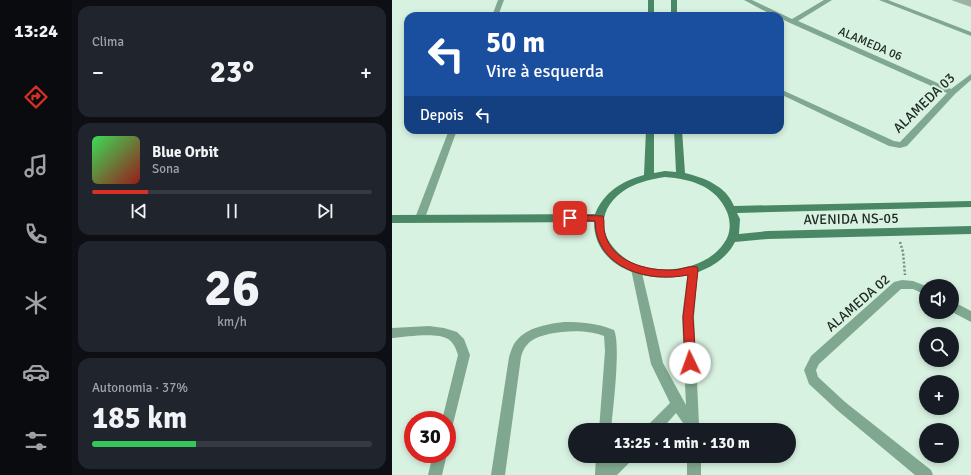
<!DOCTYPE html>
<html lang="pt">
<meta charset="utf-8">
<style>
body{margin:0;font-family:Signika,sans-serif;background:#20242c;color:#f1f3f6;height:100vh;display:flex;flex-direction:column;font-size:15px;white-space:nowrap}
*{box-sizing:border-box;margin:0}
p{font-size:13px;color:#9ea1a6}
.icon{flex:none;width:22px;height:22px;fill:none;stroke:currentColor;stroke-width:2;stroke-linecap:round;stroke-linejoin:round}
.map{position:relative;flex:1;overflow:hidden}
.sheet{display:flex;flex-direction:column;gap:6px;padding:6px;background:#0d0f14;width:320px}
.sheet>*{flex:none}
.guide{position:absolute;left:12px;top:12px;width:380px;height:122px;border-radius:12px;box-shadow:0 2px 6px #0003;background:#1a4fa0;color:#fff;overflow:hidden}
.fabs{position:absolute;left:527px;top:279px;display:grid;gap:8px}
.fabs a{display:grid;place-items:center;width:40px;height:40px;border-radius:50%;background:#171b24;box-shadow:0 2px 6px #0003;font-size:20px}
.speed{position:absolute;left:12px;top:411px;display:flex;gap:8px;font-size:20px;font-weight:700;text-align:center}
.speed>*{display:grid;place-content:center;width:52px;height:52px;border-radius:50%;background:#171b24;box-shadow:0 2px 6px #0003;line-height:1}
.speed .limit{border:6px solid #d22;background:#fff;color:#111}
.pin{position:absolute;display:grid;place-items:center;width:34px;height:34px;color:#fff;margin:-17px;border-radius:8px;box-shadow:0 2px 6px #0006}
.me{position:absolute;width:44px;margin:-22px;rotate:357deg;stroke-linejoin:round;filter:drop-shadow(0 0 3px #0008)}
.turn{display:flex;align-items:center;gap:14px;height:84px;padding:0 16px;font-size:18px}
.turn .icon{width:52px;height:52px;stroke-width:2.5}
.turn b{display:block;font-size:28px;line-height:34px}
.then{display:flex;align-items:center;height:38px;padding:0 16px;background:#0003;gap:8px;font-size:15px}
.big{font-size:30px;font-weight:700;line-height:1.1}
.sheet .widget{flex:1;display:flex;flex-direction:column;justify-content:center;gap:6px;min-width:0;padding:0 14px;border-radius:12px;background:#20242c}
.sheet .dial{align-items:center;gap:0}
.dial b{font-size:52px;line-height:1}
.song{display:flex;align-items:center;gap:12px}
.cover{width:48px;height:48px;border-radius:6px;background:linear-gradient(135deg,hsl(130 70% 55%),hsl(0 70% 35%))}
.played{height:4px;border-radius:2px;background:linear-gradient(90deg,#d93025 20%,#363941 20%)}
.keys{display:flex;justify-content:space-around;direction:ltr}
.heat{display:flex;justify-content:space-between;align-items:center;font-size:22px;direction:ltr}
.charge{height:6px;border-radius:3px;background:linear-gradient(90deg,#34c759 37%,#363941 0)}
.trip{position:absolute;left:176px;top:423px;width:228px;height:40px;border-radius:20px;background:#171b24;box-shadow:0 2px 6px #0003;font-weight:700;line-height:40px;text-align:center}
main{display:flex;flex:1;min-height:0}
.dock{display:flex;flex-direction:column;width:72px;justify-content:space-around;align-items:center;background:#090b0e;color:#9ea1a6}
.dock .icon{width:28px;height:28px}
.dock .on{color:#d93025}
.dock b{font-size:18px;color:#f1f3f6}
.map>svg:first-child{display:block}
</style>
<main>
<nav class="dock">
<b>13:24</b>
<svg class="icon on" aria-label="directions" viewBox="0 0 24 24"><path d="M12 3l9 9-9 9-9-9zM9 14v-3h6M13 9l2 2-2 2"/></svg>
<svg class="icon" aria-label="music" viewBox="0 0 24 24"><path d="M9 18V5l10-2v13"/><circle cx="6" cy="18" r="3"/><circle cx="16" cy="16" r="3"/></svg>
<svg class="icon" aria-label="phone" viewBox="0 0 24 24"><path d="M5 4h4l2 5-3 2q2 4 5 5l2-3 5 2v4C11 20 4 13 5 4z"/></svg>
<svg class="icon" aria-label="climate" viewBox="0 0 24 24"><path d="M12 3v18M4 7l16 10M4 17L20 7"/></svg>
<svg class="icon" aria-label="car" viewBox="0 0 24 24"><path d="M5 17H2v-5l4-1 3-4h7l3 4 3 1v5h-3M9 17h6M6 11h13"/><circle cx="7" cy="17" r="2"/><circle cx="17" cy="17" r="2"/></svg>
<svg class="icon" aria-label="filters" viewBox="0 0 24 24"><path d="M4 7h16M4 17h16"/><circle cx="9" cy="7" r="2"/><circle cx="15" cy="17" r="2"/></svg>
</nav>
<section class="sheet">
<div class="widget"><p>Clima</p>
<div class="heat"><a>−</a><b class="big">23°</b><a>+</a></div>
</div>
<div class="widget">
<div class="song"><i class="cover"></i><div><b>Blue Orbit</b><p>Sona</p></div></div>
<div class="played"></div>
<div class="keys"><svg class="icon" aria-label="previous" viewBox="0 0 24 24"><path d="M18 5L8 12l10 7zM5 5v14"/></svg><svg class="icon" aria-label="pause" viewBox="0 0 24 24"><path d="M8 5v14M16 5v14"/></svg><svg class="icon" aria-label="next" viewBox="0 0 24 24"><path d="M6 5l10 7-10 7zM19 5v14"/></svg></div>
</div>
<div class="widget dial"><b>26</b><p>km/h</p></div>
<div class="widget"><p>Autonomia · 37%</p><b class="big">185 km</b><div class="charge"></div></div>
</section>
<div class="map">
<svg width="579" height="475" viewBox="0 0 579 475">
<rect width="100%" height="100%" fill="#d8f2e1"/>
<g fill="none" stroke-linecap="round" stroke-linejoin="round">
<polyline stroke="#798b80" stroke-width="2.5" stroke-dasharray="2 2" stroke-linecap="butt" points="508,242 511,252 513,275"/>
<g fill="#80a890" fill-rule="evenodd">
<polygon points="106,0 112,0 106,16 100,16"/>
<polygon points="352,0 360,0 400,19 432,0 440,0 406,21 559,89 579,74 579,80 563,94 515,146 508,148 497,146 388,94 388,89 502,141 508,142 555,93 398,23 388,18 388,16 382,16"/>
<polygon points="487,0 496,0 579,32 579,36"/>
<polygon points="57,130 65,130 33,218 31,221 25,221 23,218"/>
<polygon points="244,265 248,266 249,269 271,363 294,405 290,317 296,270 297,267 301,266 305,267 306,270 302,317 307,425 306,430 296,430 284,413 269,430 254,430 255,426 278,403 259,364 239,269 240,266"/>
<polygon points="510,280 521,281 534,286 534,295 521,289 509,289 427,364 424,370 426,377 453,402 539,470 541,475 523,475 445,410 417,384 412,370 419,356 502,282"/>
<polygon points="560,301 579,311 579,322 560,312"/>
<path d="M 172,322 C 190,322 205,323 222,330 C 229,344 221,410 219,430 L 207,430 L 213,351 L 212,336 C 195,328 154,330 139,341 C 133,346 131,350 129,357 L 113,475 L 99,475 L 117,357 C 119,351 121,344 125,340 C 136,327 156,324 172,322 Z"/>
<path d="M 37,326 L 52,328 L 65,332 L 72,339 L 78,355 L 61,424 L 60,428 L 55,430 L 55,420 L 50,420 L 66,355 C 64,349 62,343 56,339 C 44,332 15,337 0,338 L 0,328 Z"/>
<polygon points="41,454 55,454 50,475 36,475"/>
<polygon points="204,456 218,456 217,463 225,456 241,456 239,461 225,475 203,475"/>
<rect x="295" y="456" width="14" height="19"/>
</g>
<g fill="#498765" fill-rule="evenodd">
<rect x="256" y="0" width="6" height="16"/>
<rect x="279" y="0" width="6" height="16"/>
<path d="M 254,130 L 262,130 L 262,173 L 273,171 L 284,172 L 282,130 L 290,130 L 293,173 C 313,178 334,186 342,206 L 579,201 L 579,207 L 345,213 L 348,219 L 347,234 L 376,231 L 579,226 L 579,234 L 376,239 L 343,242 C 316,295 202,289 202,222 L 0,223 L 0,215 L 203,214 C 212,192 230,181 252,175 ZM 273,177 C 299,179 324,186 335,212 C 339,222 339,234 332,243 C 313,272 261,277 234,259 C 204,238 204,207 236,188 C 247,182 260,179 273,177 Z"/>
</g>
</g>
<polygon fill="#9db2a4" points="559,0 579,0 579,7"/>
<path fill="#d93025" stroke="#8d1f18" d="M 178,215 L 211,216 C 213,221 211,228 213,234 C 220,262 255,271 281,270 C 289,270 297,265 305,267 L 306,270 L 301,317 L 304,363 L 302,367 L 298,368 L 294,367 L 293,363 L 291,317 L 296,275 C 257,283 204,269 203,221 L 174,220 L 173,218 Z"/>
<g text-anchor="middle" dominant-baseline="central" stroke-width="4" stroke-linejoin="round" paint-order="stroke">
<g font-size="12" fill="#202a24" stroke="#d8f2e1">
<text transform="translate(478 44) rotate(23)">ALAMEDA 06</text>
</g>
<g font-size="14" fill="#202a24" stroke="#d8f2e1">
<text transform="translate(532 103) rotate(-44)">ALAMEDA 03</text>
<text transform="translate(459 219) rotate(-1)">AVENIDA NS-05</text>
<text transform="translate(466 303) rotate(-41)">ALAMEDA 02</text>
</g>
</g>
</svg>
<div class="fabs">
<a><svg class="icon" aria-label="sound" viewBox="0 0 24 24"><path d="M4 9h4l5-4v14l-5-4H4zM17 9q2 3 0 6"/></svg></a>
<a><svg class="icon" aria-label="search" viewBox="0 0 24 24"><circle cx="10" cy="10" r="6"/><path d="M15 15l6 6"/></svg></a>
<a>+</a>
<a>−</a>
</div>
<div class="speed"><div class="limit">30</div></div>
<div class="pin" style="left:178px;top:218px;background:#d93025"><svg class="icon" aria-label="arrive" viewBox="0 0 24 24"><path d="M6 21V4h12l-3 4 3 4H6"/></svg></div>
<svg class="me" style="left:298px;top:363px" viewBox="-20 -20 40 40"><circle r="19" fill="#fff"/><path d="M0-13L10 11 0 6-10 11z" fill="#d93025"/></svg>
<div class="trip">13:25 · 1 min · 130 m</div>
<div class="guide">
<div class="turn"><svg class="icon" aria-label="left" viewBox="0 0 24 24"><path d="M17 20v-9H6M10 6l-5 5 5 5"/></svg><div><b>50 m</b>Vire à esquerda</div></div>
<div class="then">Depois<svg class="icon" aria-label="left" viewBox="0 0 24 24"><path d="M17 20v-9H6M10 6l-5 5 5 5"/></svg></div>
</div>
</div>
</main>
